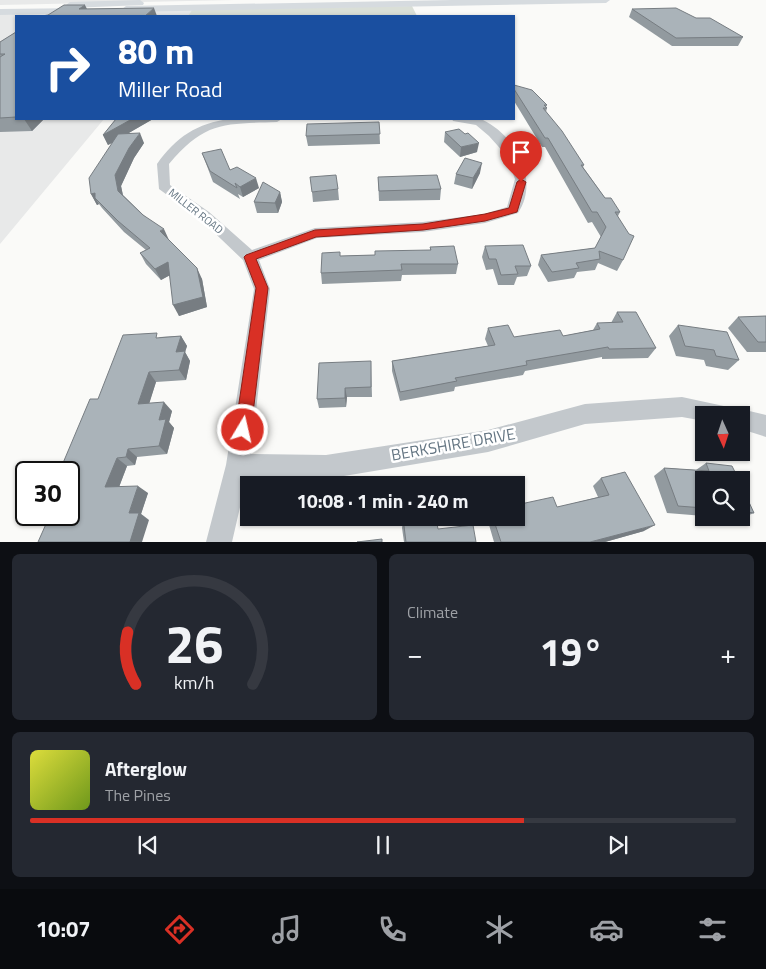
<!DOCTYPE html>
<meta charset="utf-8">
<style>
body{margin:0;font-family:"Titillium Web",sans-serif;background:#242831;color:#f1f3f6;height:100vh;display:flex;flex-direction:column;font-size:19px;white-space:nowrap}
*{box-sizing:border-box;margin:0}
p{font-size:16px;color:#9ea1a6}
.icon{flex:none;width:28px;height:28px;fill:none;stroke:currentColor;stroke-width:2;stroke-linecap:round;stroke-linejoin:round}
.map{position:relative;height:542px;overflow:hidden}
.drawer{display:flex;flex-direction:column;gap:12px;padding:12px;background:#0d0f14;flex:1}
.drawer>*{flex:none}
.guide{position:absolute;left:15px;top:15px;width:500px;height:105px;border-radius:0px;box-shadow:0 1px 4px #0004;background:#1a4fa0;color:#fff;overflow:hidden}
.needle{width:32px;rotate:177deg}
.controls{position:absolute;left:695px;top:406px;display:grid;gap:10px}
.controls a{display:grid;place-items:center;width:55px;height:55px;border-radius:0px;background:#171b24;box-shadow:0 1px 4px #0004;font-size:25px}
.speed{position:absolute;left:15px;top:461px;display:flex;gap:10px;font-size:25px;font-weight:700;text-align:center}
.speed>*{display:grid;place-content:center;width:65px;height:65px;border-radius:50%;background:#171b24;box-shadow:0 1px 4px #0004;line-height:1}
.speed .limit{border:2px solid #111;border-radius:8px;background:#fff;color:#111}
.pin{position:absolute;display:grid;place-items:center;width:42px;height:42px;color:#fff;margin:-51px -21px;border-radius:50% 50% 50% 0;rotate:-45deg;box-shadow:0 0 5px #0007}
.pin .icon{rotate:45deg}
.me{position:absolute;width:55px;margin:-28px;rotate:9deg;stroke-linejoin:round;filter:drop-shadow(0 0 4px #0008)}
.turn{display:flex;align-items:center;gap:18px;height:105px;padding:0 20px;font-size:22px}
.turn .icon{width:65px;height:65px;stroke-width:2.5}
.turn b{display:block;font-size:35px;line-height:42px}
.big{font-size:38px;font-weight:700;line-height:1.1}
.drawer .widget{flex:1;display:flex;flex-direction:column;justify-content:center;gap:8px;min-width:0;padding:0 18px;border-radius:8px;background:#242831}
.drawer .dial{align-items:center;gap:0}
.dial svg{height:130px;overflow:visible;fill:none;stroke:#363941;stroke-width:7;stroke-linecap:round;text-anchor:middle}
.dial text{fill:#f1f3f6;stroke:none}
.song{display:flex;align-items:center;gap:15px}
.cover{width:60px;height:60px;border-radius:8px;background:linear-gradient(135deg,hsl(60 70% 55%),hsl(80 70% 35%))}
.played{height:5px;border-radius:2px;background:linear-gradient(90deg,#d93025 70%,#363941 70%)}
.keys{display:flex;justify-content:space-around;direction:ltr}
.heat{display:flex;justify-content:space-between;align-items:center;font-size:28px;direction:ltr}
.drawer .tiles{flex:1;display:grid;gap:12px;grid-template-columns:1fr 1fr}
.widget:last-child{grid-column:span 2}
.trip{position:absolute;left:240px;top:476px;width:285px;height:50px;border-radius:0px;background:#171b24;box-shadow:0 1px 4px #0004;font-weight:700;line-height:50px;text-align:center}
.menu{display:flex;height:80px;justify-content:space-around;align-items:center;background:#090b0e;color:#9ea1a6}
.menu .icon{width:35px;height:35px}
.menu .selected{color:#d93025}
.menu b{font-size:22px;color:#f1f3f6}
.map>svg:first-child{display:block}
</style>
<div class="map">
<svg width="766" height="542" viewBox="0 0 766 542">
<rect width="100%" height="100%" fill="#fafaf8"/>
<g fill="#e8e9e9">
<polygon points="0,0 235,0 0,5"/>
<polygon points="193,9 188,16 16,16 16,119 104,119 0,244 0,13"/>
</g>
<polygon fill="#dadfd7" points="412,6 417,16 188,16 192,10"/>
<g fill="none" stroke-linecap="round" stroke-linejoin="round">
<path fill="#c3c8cc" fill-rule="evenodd" d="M 230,119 L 282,119 L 277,122 C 224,124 205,121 169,164 L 170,185 L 209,212 L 252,250 L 315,228 L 423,222 L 484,214 L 507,207 L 515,179 L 506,155 L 489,136 L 476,125 L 453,121 L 452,119 C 461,119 475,116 483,120 C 516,136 540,180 518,213 L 485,223 L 423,232 L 317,238 L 259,260 L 270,289 L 251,454 L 326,455 L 488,430 L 585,404 L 682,397 L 733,408 L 734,411 L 741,409 L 766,415 L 766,437 L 741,429 L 741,415 L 704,415 L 704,421 L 682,417 L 585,424 L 488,452 L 326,479 L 247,477 L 232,542 L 206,542 L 226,465 L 254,289 L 243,260 L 199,218 L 159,189 L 157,164 C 176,137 197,123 230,119 Z"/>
<g fill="#d6dbdf" fill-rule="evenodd">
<polygon points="140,0 144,3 143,5 70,8 66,5 70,2"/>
<polygon points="452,0 610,0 606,3 126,12 122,9 126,6"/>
<polygon points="86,8 86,12 83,13 0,15 0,9"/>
</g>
</g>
<g fill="#929a9f">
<polygon points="632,9 696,18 743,37 738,46 672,46 629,17"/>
<polygon points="16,32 16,119 44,119 32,131 0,132 0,42"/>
<polygon points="514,85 547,105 546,107 547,108 546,112 584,165 583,167 605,198 620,212 618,216 623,260 617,271 598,263 595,270 577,272 574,278 548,282 538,265 541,255 595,248 601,237 592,222 588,223 545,147 542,147 514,101"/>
<polygon points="116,119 153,119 127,134 144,143 134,158 121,186 123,195 169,240 168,240 202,279 207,307 179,316 170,275 161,280 146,264 140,253 146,250 124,232 102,208 99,204 97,205 91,194 112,143 108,145 103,135"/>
<polygon points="379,122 380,144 308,146 306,136"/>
<polygon points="445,132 477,152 460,157 444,142"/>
<polygon points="202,153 230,170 259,188 243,197 238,194 240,199 213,182"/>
<polygon points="480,173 472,189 454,184 456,174"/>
<polygon points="378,177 441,189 440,200 379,201"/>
<polygon points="338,189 339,200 313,202 312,192"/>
<polygon points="280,192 282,202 278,213 257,213 254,202"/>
<polygon points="485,246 531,266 527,276 517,277 514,285 498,285 493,269 486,270 482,257"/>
<polygon points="430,247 458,264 456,274 402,275 401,281 322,284 321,273 341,256 375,255 430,250"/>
<polygon points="617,312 656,348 648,358 602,359 602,357 525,371 523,375 455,387 454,391 400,401 392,371 392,361 488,346 485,339 488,328 514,337 563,336 593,330 597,323 611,323"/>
<polygon points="766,316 766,352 747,352 728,328 738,317"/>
<polygon points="678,325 739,360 728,370 706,366 704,360 676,356 669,336"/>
<polygon points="181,336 187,346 185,352 190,361 186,380 156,382 149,403 172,411 169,422 174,428 167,454 137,457 135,465 127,466 119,487 148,493 141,514 149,520 63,463 98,399 160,337"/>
<polygon points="371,361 372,397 347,397 346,407 319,408 317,399"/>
<polygon points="706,463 739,480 704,480 704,516 667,513 654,476 664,468 696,470"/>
<polygon points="601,478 644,531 605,542 494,542 487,518 516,518 598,497 593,486"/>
<polygon points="741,485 754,513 739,519 720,518 741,518"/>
<polygon points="403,518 476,542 404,542 402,528"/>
</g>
<g fill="#777d82">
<polygon points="85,5 90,15 79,9"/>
<polygon points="154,8 157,16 145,16"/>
<polygon points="24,119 44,119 32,131"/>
<polygon points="132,119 153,119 108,145 103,135"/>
<polygon points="140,133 144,143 134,158 121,186 124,201 118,191 115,175 129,148"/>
<polygon points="479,143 477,152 460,157 461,147"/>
<polygon points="482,163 480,173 472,189 473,178"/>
<polygon points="256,178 259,188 243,197 240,187"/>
<polygon points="280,192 282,202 278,213 275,203"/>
<polygon points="95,193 95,198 99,204 97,205 91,194"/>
<polygon points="164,229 169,240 165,242 160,231"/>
<polygon points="168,262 174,273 161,280 155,269"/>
<polygon points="197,268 202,279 207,307 179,316 173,305"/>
<polygon points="181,336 187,346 185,352 190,361 186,380 179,370 176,352"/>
<polygon points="149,372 156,382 146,414 138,404"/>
<polygon points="345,388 347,397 346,407 345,398"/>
<polygon points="164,402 172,411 169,422 174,428 167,454 159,446 159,420"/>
<polygon points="128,449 137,457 135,465 126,457"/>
<polygon points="117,458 127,466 116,495 105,487"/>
<polygon points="138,486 148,493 141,514 149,520 142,542 130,542 129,513"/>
<polygon points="655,525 644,531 605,542 590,542"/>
</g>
<g fill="#aab3b9" stroke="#777d82">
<polygon points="64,5 85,5 79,9 154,8 145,16 42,16 48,15"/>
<polygon points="676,8 696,18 710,18 743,37 676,38 632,9"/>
<polygon points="16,32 16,117 0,118 0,57 5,54 0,54 0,42"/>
<polygon points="514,85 532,90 547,105 544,105 547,108 543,108 562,131 584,165 581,165 605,198 611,198 620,212 615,212 629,234 634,236 623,260 599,251 600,259 576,263 579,268 552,272 541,255 595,248 606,227 597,212 592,212 548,138 545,138 514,89"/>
<polygon points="116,119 132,119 103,135"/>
<polygon points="379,122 380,134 306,136 307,124"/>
<polygon points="459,129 465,134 468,133 479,143 461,147 445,132"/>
<polygon points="140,133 129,148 115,175 118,191 143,215 164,229 160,231 197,268 203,297 173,305 168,262 155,269 140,253 150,248 118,221 95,198 95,193 91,194 89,178 118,134"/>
<polygon points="221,149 230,170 237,167 256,178 240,187 235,183 237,188 210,171 202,153"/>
<polygon points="465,158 482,163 473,178 456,174"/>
<polygon points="336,175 338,189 312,192 310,177"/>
<polygon points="437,175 441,189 379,191 378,177"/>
<polygon points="263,182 280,192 275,203 254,202"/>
<polygon points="523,245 531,266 515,266 518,274 501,275 496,259 489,259 485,246"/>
<polygon points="454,246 458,264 401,264 402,270 321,273 322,253 340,252 340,256 375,255 375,251 431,250 430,247"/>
<polygon points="617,312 636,312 656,348 609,349 608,347 526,361 527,365 455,378 457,381 400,392 392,361 495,345 488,328 508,325 514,337 560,330 563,336 600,329 597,323 623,322"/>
<polygon points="766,316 766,342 758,342 738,317"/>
<polygon points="678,325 727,332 739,360 716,356 714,350 685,346"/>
<polygon points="157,333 156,338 181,336 176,352 185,351 179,370 149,372 138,404 164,402 159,420 166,419 159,446 128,449 126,457 117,458 105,487 138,486 129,513 139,513 130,542 38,542 50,515 69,515 69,473 74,462 63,463 90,399 98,399 123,335"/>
<polygon points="371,361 371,387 345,388 345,398 317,399 319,363"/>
<polygon points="706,463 732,466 739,480 704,480 704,508 678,506 664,468 709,471"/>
<polygon points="625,472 655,525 590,542 501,542 493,518 516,518 516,505 553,497 557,507 609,495 601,478"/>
<polygon points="741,485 754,513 741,511"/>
<polygon points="403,518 436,518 438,529 473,525 476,542 406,542"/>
<polygon points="382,539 382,542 357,542"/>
</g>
<polygon fill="#d93025" stroke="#8d1f18" points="521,179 526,182 517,212 485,221 423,230 316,237 256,259 268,288 251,430 249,435 243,438 238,435 235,430 256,288 244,257 246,255 315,230 423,224 485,214 509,208 517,182"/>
<g text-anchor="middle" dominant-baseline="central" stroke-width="5" stroke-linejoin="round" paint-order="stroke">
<g font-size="11" fill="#657683" stroke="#fff">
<text transform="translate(196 211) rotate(38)">MILLER ROAD</text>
</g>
<g font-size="16" fill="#657683" stroke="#fff">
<text transform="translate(453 444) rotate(-10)">BERKSHIRE DRIVE</text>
</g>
</g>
</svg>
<div class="controls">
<a><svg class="needle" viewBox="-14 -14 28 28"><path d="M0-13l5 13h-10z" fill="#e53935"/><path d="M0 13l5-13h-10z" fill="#9ea1a6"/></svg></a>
<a><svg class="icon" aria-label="search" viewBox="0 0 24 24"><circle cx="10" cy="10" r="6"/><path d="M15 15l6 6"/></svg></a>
</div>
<div class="speed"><div class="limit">30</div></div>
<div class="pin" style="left:521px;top:182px;background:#d93025"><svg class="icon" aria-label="arrive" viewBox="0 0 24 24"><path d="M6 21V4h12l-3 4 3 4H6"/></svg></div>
<svg class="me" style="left:243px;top:430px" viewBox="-20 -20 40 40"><circle r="17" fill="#d93025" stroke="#fff" stroke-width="3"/><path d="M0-11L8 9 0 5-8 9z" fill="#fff"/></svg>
<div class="trip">10:08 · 1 min · 240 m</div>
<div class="guide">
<div class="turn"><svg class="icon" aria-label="right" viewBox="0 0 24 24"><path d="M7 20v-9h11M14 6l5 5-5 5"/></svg><div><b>80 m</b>Miller Road</div></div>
</div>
</div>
<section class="drawer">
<div class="tiles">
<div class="widget dial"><svg viewBox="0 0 100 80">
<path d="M14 69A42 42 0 1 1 86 69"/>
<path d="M14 69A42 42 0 0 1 9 37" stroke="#d93025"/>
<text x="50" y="56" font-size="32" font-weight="700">26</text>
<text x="50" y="72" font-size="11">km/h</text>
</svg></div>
<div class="widget"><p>Climate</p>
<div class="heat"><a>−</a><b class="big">19°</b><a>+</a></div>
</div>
<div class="widget">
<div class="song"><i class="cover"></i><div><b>Afterglow</b><p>The Pines</p></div></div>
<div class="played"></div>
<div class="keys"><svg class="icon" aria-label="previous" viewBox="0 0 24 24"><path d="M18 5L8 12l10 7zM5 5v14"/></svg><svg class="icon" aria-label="pause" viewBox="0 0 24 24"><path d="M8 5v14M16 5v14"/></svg><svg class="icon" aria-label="next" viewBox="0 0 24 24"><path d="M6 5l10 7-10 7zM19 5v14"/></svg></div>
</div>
</div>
</section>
<nav class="menu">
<b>10:07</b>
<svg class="icon selected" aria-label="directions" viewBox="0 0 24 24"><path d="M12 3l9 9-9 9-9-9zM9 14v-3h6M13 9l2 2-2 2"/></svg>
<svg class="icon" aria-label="music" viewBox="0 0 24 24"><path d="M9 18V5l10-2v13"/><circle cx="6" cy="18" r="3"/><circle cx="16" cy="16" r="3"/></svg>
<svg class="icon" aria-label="phone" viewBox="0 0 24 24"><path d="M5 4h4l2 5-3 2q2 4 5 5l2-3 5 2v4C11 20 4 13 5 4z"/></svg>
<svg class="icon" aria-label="climate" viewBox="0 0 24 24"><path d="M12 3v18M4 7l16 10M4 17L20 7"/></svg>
<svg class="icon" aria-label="car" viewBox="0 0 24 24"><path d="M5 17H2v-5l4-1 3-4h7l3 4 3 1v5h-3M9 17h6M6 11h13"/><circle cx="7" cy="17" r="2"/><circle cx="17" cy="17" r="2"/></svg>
<svg class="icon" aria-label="filters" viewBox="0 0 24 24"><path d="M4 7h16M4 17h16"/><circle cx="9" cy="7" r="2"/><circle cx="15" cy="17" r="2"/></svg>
</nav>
